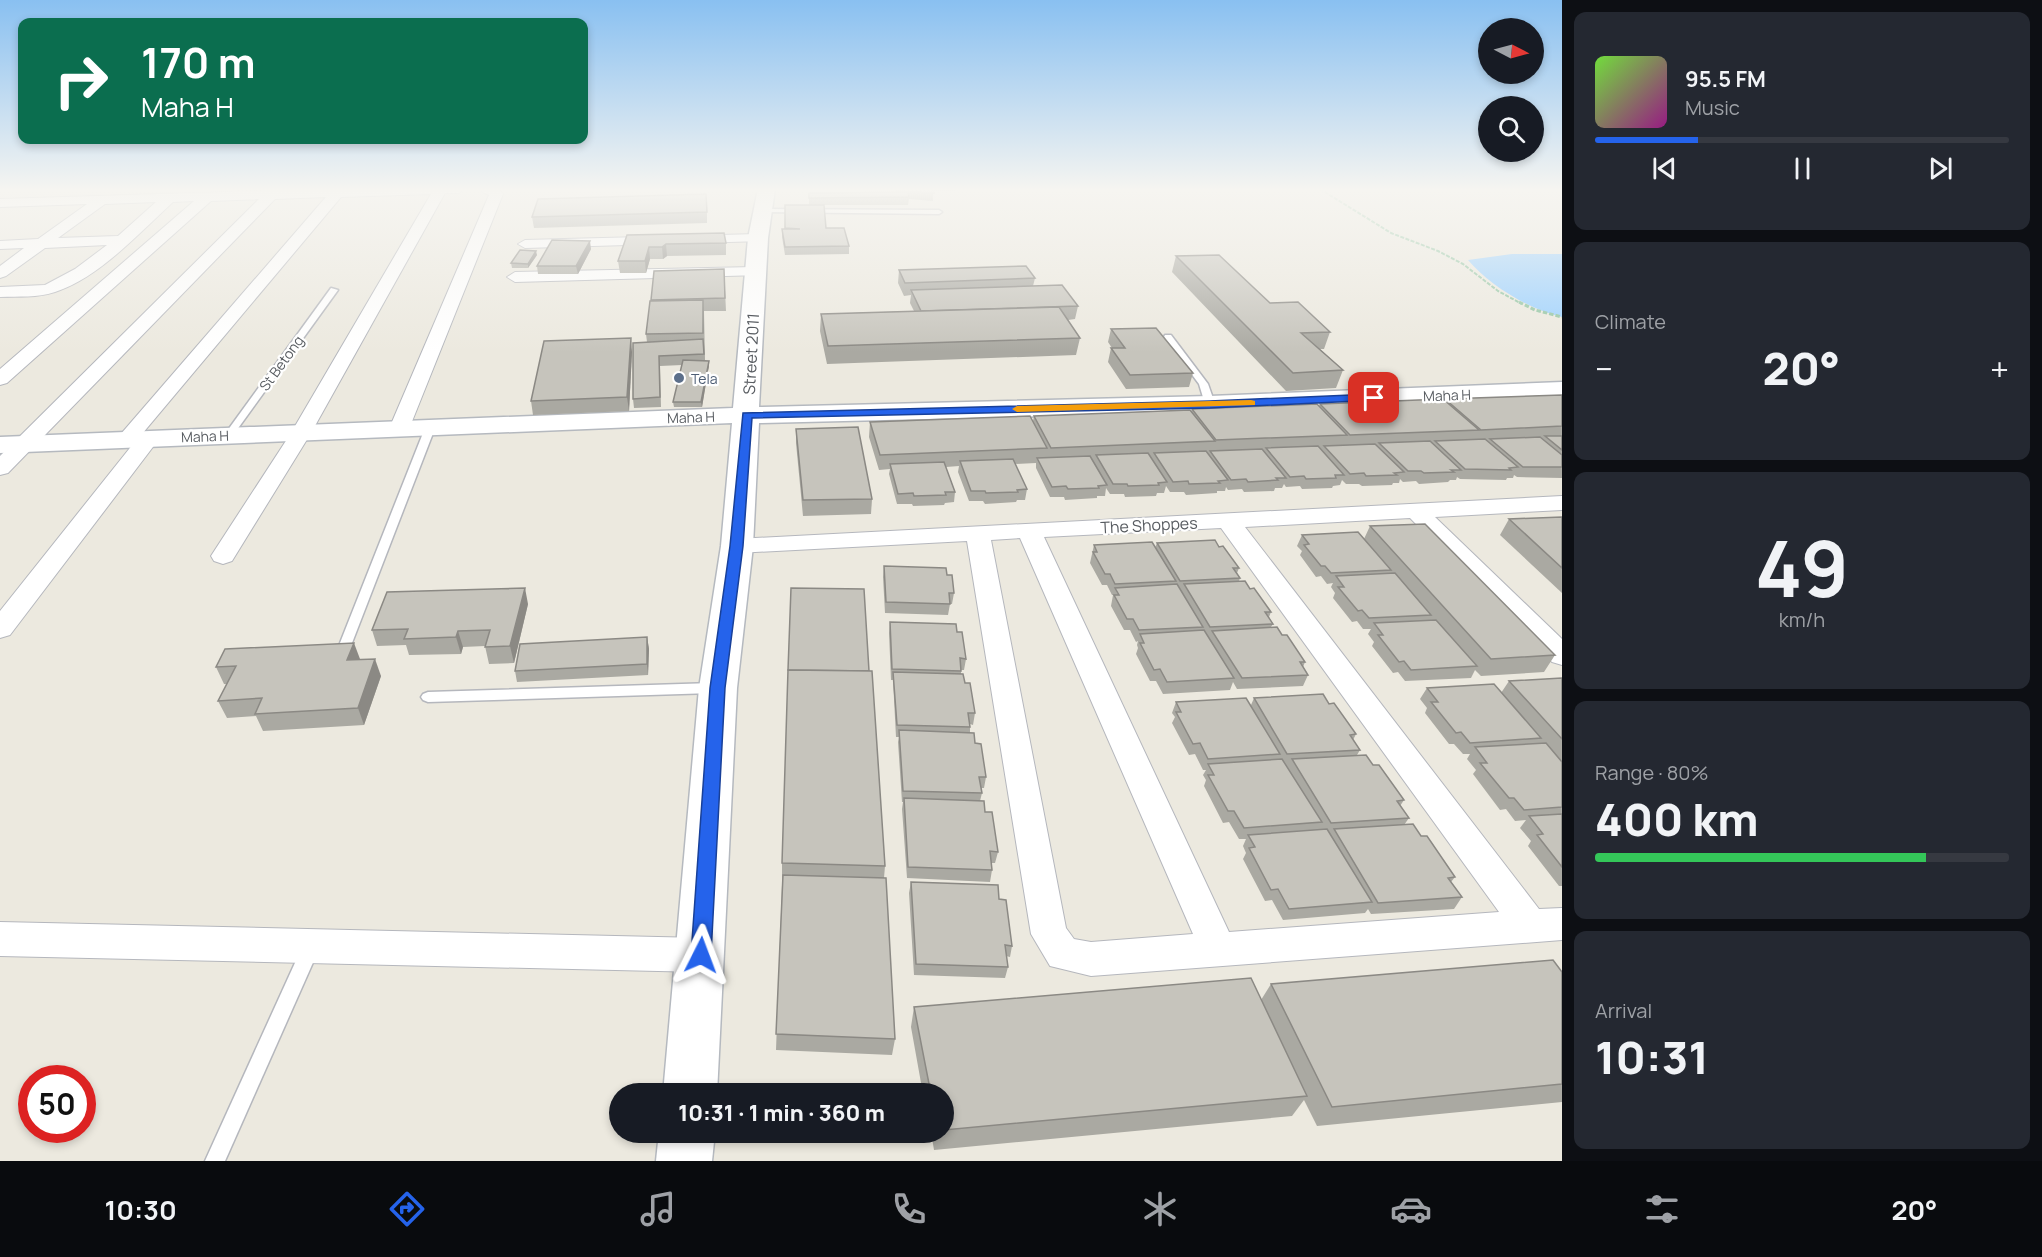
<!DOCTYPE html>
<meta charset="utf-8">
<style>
body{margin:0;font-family:Manrope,sans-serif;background:#242831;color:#f1f3f6;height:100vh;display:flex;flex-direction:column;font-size:22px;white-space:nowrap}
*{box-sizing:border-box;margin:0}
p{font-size:20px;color:#9ea1a6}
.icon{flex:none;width:33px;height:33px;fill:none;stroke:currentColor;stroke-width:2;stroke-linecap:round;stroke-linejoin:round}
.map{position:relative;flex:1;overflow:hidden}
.sheet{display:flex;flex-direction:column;gap:12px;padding:12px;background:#0d0f14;width:480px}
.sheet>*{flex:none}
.top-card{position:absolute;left:18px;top:18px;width:570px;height:126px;border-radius:12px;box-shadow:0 3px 9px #0003;background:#0b6e4f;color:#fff;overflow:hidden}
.needle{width:39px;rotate:96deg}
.buttons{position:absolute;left:1478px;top:18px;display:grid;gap:12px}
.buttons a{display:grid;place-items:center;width:66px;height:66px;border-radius:50%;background:#171b24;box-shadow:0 3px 9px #0003;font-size:30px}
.speed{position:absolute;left:18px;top:1065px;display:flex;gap:12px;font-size:30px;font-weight:700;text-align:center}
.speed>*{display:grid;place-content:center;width:78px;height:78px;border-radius:50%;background:#171b24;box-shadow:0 3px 9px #0003;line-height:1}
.speed .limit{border:9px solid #d22;background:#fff;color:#111}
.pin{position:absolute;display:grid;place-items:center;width:51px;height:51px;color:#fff;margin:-26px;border-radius:12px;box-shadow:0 3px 9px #0006}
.me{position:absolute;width:66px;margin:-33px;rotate:3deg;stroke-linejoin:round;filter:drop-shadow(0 0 4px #0008)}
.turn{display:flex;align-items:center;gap:21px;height:126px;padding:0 24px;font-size:27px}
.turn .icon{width:78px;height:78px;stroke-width:2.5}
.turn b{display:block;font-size:42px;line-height:51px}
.big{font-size:45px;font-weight:800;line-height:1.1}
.sheet .tile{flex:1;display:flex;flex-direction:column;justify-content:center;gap:9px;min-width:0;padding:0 21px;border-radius:12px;background:#242831}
.sheet .dial{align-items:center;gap:0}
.dial b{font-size:78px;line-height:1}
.song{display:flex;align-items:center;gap:18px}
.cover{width:72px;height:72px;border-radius:9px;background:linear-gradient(135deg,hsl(100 70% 55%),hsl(310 70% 35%))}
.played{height:6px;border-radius:3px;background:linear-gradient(90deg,#2563eb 25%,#363941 25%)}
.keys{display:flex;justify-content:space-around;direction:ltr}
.heat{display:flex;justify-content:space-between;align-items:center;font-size:33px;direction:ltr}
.charge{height:9px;border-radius:4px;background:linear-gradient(90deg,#34c759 80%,#363941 0)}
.trip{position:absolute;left:609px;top:1083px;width:345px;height:60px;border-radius:30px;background:#171b24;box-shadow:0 3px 9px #0003;font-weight:800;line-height:60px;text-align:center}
.dock{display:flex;height:96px;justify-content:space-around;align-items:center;background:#090b0e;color:#9ea1a6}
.dock .icon{width:42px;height:42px}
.dock .active{color:#2563eb}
.dock b{font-size:27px;color:#f1f3f6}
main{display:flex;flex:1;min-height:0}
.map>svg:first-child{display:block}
</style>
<main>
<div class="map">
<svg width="1562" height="1161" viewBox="0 0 1562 1161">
<rect width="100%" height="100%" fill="#ece9df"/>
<path fill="#9cd1ff" d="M 1512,254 L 1562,254 L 1562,317 C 1530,310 1489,285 1468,260 Z"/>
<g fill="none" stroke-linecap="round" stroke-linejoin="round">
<defs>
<g id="lane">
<polygon points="763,209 939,210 942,212 939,214 761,212 761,210"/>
<polygon points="331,288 338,290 231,438 225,438 225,434"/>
<polygon points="1165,335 1171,335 1208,384 1215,404 1213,406 1207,406 1205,404 1199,384 1164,337"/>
<polygon points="430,425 435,428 352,643 351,646 341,646 340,643 425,428"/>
<polygon points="713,683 718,685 720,688 718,691 713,693 428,702 423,700 421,697 423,694 428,692"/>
<polygon points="310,941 316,943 319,949 225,1161 205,1161 304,943"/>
</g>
<g id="street">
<path d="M 320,189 L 465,189 L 459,193 L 445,193 L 311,433 L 232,561 L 223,564 L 214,561 L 211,556 L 291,433 L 431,194 L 341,197 L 142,434 L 155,435 L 159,439 L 10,635 L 0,638 L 0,611 L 133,444 L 120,443 L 116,439 L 120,435 L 326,197 L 275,199 L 8,473 L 0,475 L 0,456 L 259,199 L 211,201 L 7,383 L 0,385 L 0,369 L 194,201 L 173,202 C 140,232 99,278 55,292 C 37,298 19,296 0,297 L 0,287 L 45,285 L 75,269 L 107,245 L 45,248 L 6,276 L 0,278 L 0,266 L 24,248 L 0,249 L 0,241 L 38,239 L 87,204 L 0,207 L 0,199 ZM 156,202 L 118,236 L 58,238 L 105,204 Z"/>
<polygon points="477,189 499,189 503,194 409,429 406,433 399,435 392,433 389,429 489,195"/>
<polygon points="758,234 763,235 765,238 763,241 525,248 518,244 525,240"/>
<polygon points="755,267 761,269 763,272 761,275 515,282 507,277 515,272"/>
<path d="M 1562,496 L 1562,510 L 1435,517 L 1562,639 L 1562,665 L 1552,662 L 1410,518 L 1245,527 L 1539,909 L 1562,908 L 1562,940 L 1091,976 L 1050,966 L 1031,934 L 967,541 L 737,553 L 728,551 L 725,546 L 728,541 L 737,539 ZM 1221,528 L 1499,912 L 1229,932 L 1044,537 ZM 1020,538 L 1193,934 L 1091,942 L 1074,939 L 1066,928 L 991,540 Z"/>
<polygon points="0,922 701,938 714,943 720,955 714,967 701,972 0,956"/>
</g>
<g id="secondary">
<polygon points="758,189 775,189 768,238 759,407 1210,396 1562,382 1562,398 1210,412 759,423 753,546 737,688 717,1094 663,1094 699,688 721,546 732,423 0,453 0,437 733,408 748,238"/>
<polygon points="659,1132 715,1132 712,1161 656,1161"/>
</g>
</defs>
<use href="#lane" stroke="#b5b7bd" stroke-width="3"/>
<use href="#street" stroke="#b5b7bd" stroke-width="2"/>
<use href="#secondary" stroke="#b5b9bf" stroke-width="3"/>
<polyline stroke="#93c5a3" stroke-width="2" stroke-dasharray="4 1.5" stroke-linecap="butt" points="1320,189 1391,233 1438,251 1463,264 1498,291 1522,304"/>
<polyline stroke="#93c5a3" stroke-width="3" stroke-dasharray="4.5 2" stroke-linecap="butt" points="1519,302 1535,310 1562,317"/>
<use href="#lane" fill="#fff" fill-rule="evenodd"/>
<use href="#street" fill="#fff" fill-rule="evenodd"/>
<use href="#secondary" fill="#fff" fill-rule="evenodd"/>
</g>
<g fill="#aaa9a2">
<polygon points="896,189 933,189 933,201 909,199 908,205 824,205 826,228 849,246 849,254 785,255 782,237 782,229 785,229 785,205 809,205 809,193 896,192"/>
<polygon points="933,189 956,189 956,191 934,191"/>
<polygon points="707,212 707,223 534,228 532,217"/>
<polygon points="627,235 726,243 726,255 667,256 663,259 650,259 646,273 620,273 618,261"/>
<polygon points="591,249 578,274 538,274 537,266"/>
<polygon points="537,255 528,268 512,268 511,263"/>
<polygon points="1176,256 1270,303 1330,332 1324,349 1320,349 1343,370 1336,388 1286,391 1172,272"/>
<polygon points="724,269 726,311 704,311 705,360 709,365 702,407 674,407 673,402 682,365 660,366 661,407 634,408 633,399 647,342 646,334 651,300"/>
<polygon points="899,270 1035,278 1033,286 1078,306 1075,319 1068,320 1080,338 1076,355 827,364 820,331 821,314 914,311 910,303 911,295 904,296 898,283"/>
<polygon points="1111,329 1193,373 1189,387 1126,389 1108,362 1111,348 1112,348 1108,342"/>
<polygon points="632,352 629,411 533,415 531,401"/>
<polygon points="1562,395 1562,478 1517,477 1514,475 1513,478 1507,478 1506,480 1460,479 1457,477 1456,480 1450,480 1448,482 1419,484 1416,481 1403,482 1400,479 1399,483 1393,483 1392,485 1362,486 1359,484 1346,484 1342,480 1340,485 1333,486 1332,488 1302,489 1300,486 1286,487 1284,484 1282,488 1275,488 1274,491 1244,492 1242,489 1228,490 1226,487 1225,491 1217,491 1217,493 1186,495 1184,492 1170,492 1166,486 1164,493 1157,493 1156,496 1125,497 1124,494 1110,494 1106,488 1105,496 1097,496 1097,498 1065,500 1064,497 1050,497 1036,468 1036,463 1015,464 1027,489 1025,500 1017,500 1016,502 985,504 983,501 969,501 958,472 959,466 946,467 955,492 954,502 945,503 944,505 913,506 912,504 897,504 889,474 890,469 879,470 869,437 870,422 1033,421 1034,416 1191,411 1192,409 1319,406 1320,404 1444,401 1445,399"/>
<polygon points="796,429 872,499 871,514 803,516 796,443"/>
<polygon points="1562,517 1562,593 1500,535 1509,519"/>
<polygon points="1370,526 1555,655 1544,672 1481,676 1475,670 1471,678 1405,681 1398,672 1393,673 1372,646 1374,642 1368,634 1371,629 1363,629 1357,621 1352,622 1333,598 1335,593 1331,587 1333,583 1327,584 1321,576 1316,577 1300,555 1302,551 1297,546 1302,535 1364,539"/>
<polygon points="1157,543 1219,547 1239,568 1237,573 1240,578 1239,581 1250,589 1271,612 1269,617 1273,624 1271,627 1282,635 1305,662 1303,667 1308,675 1303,686 1237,689 1233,682 1230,690 1163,694 1156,681 1150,681 1136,654 1138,648 1137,645 1138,641 1136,642 1130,630 1124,630 1111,606 1113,595 1112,595 1107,585 1102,585 1090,563 1094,545 1155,548"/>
<polygon points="884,566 947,575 954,593 952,604 950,604 948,615 885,613 883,577"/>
<polygon points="528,604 514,663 489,664 485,646 463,647 461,654 409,655 406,645 377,646 372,630"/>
<polygon points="890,622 957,632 966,659 964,670 961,670 961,674 975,713 973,725 970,724 970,733 975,743 986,777 984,788 981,788 982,793 980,801 985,812 998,852 995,863 991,863 992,870 990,882 907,878 902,809 903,802 902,802 898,742 899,737 896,737 893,680 891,680 889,633"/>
<polygon points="647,637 649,649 648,675 517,682 515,671"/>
<polygon points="360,659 360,660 381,676 364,725 263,731 256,716 227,718 218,701 227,684 224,684 216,667"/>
<polygon points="869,671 885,866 884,878 895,1039 892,1055 776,1050 782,885 782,863"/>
<polygon points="1562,678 1562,886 1559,886 1528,846 1531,841 1520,828 1526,820 1515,821 1506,809 1500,810 1473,774 1476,770 1467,759 1470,754 1463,754 1454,744 1449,744 1425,713 1427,708 1420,699 1427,688 1501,693 1509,681"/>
<polygon points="1254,698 1329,704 1356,734 1353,740 1360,750 1357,755 1373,765 1404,800 1400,806 1409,818 1404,825 1421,836 1455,877 1451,882 1462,897 1454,909 1371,914 1368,909 1365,913 1283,920 1272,900 1265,901 1243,859 1246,853 1243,846 1246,839 1239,839 1229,822 1223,823 1204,786 1206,780 1203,775 1206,770 1203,770 1195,754 1189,755 1172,723 1175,717 1172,713 1176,702 1251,705"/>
<polygon points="911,882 999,899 1012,946 1010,957 1006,956 1008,967 1005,978 914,975 909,893"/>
<polygon points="1562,972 1562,1102 1317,1126 1304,1100 1292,1116 934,1150 931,1132 944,1132 944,1094 923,1094 911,1027 914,1007 1261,1000 1271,984"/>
</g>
<g fill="#8b8984">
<polygon points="590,241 591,249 578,274 576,266"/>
<polygon points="666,244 667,256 663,259 662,247"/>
<polygon points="649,247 650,259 646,273 645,261"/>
<polygon points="536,251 537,255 528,268 528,264"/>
<polygon points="631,338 632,352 629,411 627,397"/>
<polygon points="709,361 709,365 702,407 701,402"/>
<polygon points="525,588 528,604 514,663 510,646"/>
<polygon points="458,631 463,647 461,654 456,637"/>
<polygon points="647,637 649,649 648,675 647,664"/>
<polygon points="354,643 360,659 353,677 347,660"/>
<polygon points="375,659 381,676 364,725 358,708"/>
</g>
<g fill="#c6c4bc" stroke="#8b8984" stroke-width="1.5">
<polygon points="896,189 933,189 934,193 897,191"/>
<polygon points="908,192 909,197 809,198 809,193"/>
<polygon points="706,194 707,212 532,217 538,199"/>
<polygon points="785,205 824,205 826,228 844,228 849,246 785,247 782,229 800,229 785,228"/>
<polygon points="724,233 726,243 666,244 662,247 649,247 645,261 618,261 627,235"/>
<polygon points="552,240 590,241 576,266 537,266"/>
<polygon points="520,250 536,251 528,264 511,263"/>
<polygon points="1219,255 1270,303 1298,302 1330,332 1301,333 1343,370 1293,373 1176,256"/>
<polygon points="1026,266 1035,278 905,283 899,270"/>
<polygon points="724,269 725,298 651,300 654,271"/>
<polygon points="1062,285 1078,306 921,311 911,290"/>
<polygon points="703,300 703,333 646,334 650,301"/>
<polygon points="1059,307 1080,338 828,346 821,314"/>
<polygon points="1156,328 1193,373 1130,375 1111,348 1125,348 1111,329"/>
<polygon points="631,338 627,397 531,401 544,341"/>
<polygon points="703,339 704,354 659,356 660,397 633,399 633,343"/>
<polygon points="683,360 709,361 701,402 673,402"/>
<polygon points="1562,395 1562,426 1481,430 1445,399"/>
<polygon points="1443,399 1479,430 1350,435 1320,404"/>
<polygon points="1317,404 1347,435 1216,440 1192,409"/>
<polygon points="1190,410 1215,441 1051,448 1034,416"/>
<polygon points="1030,416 1047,448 880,455 870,422"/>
<polygon points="858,427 872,499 803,500 796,429"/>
<polygon points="1545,436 1562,436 1562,450"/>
<polygon points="1540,437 1562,455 1562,467 1523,467 1490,439"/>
<polygon points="1485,439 1518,467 1509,468 1511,470 1465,469 1435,441"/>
<polygon points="1430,441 1461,470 1451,470 1454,472 1424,473 1421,471 1408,471 1379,443"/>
<polygon points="1375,444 1404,472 1394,473 1397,475 1366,476 1364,473 1350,474 1324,446"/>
<polygon points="1318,446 1344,475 1335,475 1336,478 1306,479 1304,476 1290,477 1266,448"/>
<polygon points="1262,449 1286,478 1276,478 1278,480 1248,482 1246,479 1231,480 1210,451"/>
<polygon points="1206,451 1228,480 1218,481 1220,483 1189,484 1188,481 1173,482 1154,453"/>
<polygon points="1148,453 1167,482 1158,483 1159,485 1128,486 1127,484 1113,484 1096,455"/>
<polygon points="1090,456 1107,485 1098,486 1099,488 1068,489 1066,486 1052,487 1037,458"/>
<polygon points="1013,459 1027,489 1017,490 1018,492 986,493 985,491 971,491 960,461"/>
<polygon points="944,462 955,492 945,492 946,495 914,496 913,493 898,494 890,464"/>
<polygon points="1562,517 1562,568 1509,519"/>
<polygon points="1425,524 1555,655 1491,659 1370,526"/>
<polygon points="1358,532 1391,570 1331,573 1325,566 1321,566 1304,545 1309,544 1302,535"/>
<polygon points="1215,540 1219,547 1223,546 1239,568 1233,568 1240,578 1180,581 1157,543"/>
<polygon points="1152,542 1176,581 1115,584 1110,574 1105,574 1093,552 1097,552 1094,545"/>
<polygon points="884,566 946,568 947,575 952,575 954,593 949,593 950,604 886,602"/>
<polygon points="1395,573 1431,615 1369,618 1362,610 1358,611 1338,587 1344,587 1336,576"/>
<polygon points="1245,581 1250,589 1254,588 1271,612 1265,612 1273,624 1210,627 1184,584"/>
<polygon points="1177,584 1203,627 1139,630 1133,619 1127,619 1114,595 1119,595 1115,588"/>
<polygon points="525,588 510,646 485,647 490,630 458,631 456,637 404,639 408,629 372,630 387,592"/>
<polygon points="791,588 864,589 869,671 788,670"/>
<polygon points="1436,620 1477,666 1411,670 1404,661 1399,662 1378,635 1383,635 1374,623"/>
<polygon points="890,622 956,624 957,632 962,632 966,659 960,658 961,671 892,669"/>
<polygon points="1277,627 1282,635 1287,635 1305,662 1300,662 1308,675 1242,678 1212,631"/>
<polygon points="1204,630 1234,678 1167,682 1160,669 1154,670 1140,643 1144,643 1140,634"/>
<polygon points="647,637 647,664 515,671 520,644"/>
<polygon points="354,643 347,660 375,659 358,708 255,714 262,698 218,701 236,666 216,667 225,649"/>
<polygon points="788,670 872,671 885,866 782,863"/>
<polygon points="893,672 963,674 965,683 970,683 975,713 968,713 970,727 897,725"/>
<polygon points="1562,678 1562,739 1509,681"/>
<polygon points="1494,684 1541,738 1470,743 1461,732 1456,733 1431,702 1438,702 1427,688"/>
<polygon points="1323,694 1329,704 1334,703 1356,734 1350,735 1360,750 1287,754 1254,698"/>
<polygon points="1246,698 1280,754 1208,759 1200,743 1193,744 1176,712 1181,712 1176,702"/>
<polygon points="899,730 974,733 975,743 981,744 986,777 979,777 982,793 903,791"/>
<polygon points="1546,743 1562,762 1562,807 1524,810 1514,798 1509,798 1480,763 1487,763 1475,747"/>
<polygon points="1366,755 1373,765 1379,765 1404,800 1397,801 1409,818 1331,823 1292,759"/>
<polygon points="1282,759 1322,822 1244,828 1234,811 1228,811 1208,775 1214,775 1208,764"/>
<polygon points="904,798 984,801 985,812 992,812 998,852 990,851 992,870 908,867"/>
<polygon points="1562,814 1562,867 1537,835 1543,834 1529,816"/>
<polygon points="1413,824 1421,836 1427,836 1455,877 1448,878 1462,897 1378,903 1334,829"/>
<polygon points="1327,829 1372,902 1289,909 1278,889 1271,890 1249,848 1255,847 1248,835"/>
<polygon points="783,875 886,878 895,1039 776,1034"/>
<polygon points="911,882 998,885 999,899 1006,900 1012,946 1005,945 1008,967 916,964"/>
<polygon points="1553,960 1562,972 1562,1084 1332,1107 1271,984"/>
<polygon points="1251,978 1307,1096 944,1130 944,1094 931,1094 914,1007"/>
</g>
<linearGradient id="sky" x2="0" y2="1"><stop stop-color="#89c0f1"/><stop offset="0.54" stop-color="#f6f5f1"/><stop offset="1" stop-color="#f6f5f1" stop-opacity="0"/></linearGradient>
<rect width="1562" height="352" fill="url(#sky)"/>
<polygon fill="#2563eb" stroke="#184099" stroke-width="1.5" points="1374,394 1380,398 1378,400 1210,408 752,418 743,546 725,688 711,955 708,962 701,964 694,962 691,955 710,688 730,546 743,413 1210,401"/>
<polygon fill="#f59e0b" points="1251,400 1255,401 1255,405 1017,412 1012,409 1017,406"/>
<circle fill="#5c6f8a" stroke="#fff" stroke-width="2" cx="679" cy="378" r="6"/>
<g text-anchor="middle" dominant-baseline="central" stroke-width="4.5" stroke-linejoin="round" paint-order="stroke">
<g font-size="14" fill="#585c61" stroke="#fff">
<text transform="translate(281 363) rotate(-54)">St Betong</text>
<text transform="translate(1447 395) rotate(-2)">Maha H</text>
<text transform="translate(691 417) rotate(-2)">Maha H</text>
<text transform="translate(205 436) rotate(-2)">Maha H</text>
</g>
<g font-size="14" fill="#4e5e75" stroke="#fff" text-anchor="start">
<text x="691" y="378">Tela</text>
</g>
<g font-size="16" fill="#585c61" stroke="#fff">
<text transform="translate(751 354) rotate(-87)">Street 2011</text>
<text transform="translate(1149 525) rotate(-3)">The Shoppes</text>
</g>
</g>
</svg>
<div class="buttons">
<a><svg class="needle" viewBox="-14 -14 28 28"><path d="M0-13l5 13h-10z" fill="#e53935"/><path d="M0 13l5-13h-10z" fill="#9ea1a6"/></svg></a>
<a><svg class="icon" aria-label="search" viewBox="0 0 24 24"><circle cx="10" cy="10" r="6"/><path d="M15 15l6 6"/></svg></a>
</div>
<div class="speed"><div class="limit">50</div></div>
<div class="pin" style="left:1374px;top:398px;background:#d93025"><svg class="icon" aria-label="arrive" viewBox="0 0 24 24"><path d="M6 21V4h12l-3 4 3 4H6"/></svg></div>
<svg class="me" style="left:701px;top:955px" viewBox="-20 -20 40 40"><path d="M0-17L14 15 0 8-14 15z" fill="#2563eb" stroke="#fff" stroke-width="4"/></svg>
<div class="trip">10:31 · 1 min · 360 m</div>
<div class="top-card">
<div class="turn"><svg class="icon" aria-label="right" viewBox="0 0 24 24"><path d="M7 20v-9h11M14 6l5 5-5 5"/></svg><div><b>170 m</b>Maha H</div></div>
</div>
</div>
<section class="sheet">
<div class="tile">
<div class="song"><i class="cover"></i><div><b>95.5 FM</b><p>Music</p></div></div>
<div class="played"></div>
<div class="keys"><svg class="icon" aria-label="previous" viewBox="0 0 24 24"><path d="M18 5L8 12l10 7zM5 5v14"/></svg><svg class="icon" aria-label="pause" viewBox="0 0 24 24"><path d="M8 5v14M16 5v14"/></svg><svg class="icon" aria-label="next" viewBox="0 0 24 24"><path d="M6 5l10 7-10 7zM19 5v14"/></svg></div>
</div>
<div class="tile"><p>Climate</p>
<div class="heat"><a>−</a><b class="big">20°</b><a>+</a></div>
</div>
<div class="tile dial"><b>49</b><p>km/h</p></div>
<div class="tile"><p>Range · 80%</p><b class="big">400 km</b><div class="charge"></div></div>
<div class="tile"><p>Arrival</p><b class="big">10:31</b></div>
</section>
</main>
<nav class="dock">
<b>10:30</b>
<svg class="icon active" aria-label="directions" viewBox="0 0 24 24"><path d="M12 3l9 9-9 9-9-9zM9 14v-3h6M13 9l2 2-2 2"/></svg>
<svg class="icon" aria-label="music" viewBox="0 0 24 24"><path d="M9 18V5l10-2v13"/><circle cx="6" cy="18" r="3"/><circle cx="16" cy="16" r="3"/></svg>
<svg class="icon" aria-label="phone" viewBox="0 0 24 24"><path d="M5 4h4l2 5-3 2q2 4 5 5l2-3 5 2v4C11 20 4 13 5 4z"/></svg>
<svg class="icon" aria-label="climate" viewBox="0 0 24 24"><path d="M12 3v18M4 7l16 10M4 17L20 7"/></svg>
<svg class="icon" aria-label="car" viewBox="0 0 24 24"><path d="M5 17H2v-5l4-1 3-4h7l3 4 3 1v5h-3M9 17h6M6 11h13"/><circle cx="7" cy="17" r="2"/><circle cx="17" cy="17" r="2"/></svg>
<svg class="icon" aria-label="filters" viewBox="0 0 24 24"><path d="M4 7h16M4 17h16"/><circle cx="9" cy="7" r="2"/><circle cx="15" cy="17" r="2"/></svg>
<b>20°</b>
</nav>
